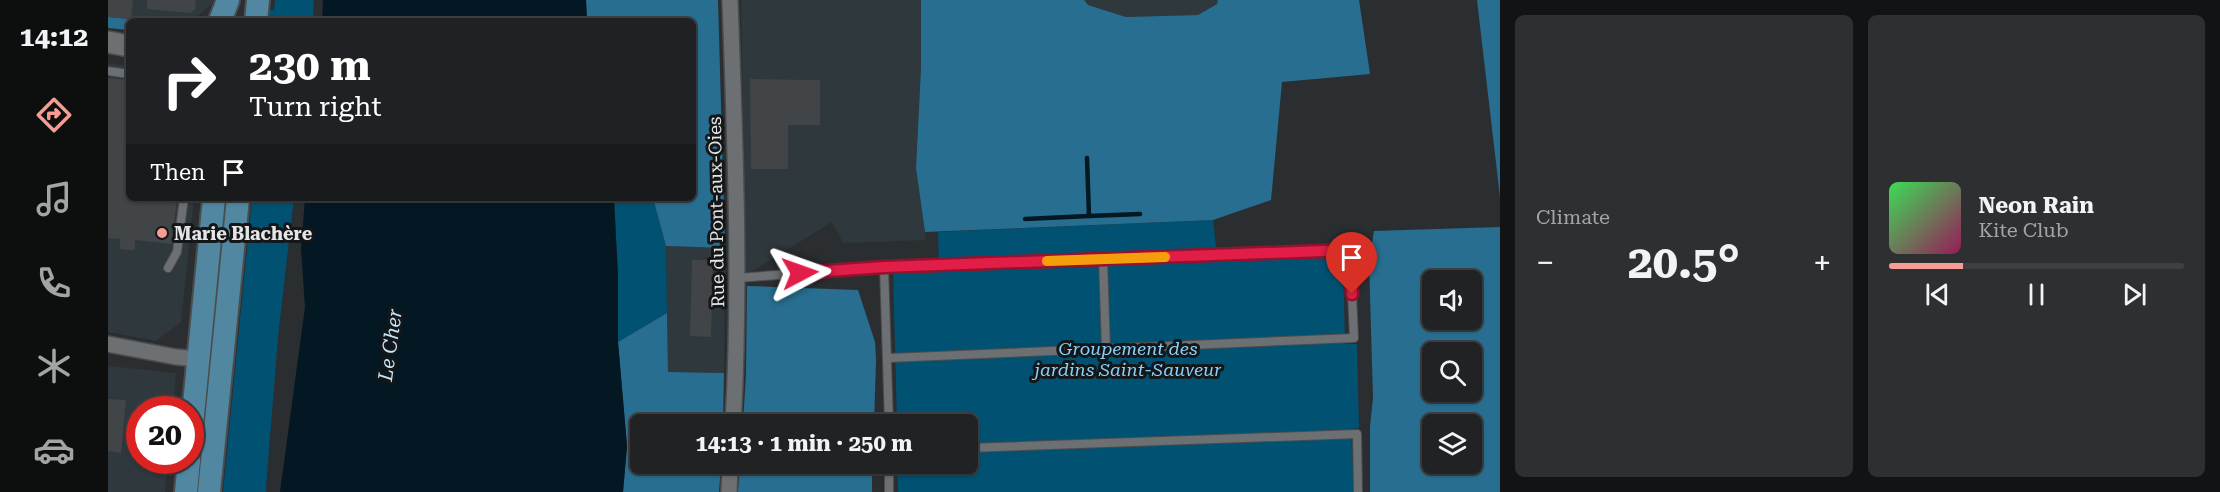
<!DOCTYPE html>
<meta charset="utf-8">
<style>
body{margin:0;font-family:"Roboto Serif",serif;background:#2d2f31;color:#f1f3f6;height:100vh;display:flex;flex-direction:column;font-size:22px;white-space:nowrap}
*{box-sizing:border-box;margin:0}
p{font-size:20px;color:#a2a4a6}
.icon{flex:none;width:33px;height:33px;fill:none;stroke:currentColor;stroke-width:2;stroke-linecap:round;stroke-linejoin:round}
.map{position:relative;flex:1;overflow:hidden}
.panel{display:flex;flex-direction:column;gap:15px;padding:15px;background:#121314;width:720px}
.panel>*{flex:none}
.top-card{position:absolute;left:18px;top:18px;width:570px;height:183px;border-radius:9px;box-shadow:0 2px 4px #0004,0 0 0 2px #3d3f41;background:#202124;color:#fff;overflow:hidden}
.fabs{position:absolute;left:1314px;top:270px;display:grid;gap:12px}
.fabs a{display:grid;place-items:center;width:60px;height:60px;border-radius:9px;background:#202224;box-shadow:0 2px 4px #0004,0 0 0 2px #3d3f41;font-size:30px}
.speed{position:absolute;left:18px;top:396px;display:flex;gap:12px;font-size:30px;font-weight:700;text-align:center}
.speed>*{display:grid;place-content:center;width:78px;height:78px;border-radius:50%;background:#202224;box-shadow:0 2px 4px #0004,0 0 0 2px #3d3f41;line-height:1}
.speed .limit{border:9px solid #d22;background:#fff;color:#111}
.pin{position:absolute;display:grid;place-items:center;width:51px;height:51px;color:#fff;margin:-62px -26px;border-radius:50% 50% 50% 0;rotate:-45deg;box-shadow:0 0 6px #0007}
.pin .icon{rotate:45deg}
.me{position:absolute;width:66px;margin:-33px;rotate:86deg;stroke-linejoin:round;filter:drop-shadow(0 0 4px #0008)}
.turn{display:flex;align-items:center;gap:21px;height:126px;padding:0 24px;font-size:27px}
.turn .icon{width:78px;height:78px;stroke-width:2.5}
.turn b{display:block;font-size:42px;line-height:51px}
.then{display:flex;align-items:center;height:57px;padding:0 24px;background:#0003;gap:12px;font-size:22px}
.big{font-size:45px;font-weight:700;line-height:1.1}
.panel .tile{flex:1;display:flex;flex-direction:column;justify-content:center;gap:9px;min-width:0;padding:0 21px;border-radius:9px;background:#2d2f31}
.song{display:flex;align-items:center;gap:18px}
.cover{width:72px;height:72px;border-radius:9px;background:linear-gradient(135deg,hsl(130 70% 55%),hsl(330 70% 35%))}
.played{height:6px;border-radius:3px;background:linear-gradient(90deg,#f59c95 25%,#3d3f41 25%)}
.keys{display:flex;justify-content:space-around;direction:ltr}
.heat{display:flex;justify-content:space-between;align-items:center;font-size:33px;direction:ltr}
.panel .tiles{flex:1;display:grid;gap:15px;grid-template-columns:repeat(2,1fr)}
.trip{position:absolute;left:522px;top:414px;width:348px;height:60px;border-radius:9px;background:#202224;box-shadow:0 2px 4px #0004,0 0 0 2px #3d3f41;font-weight:700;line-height:60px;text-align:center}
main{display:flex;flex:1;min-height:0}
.tabs{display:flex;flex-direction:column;width:108px;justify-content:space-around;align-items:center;background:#0d0e0e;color:#a2a4a6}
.tabs .icon{width:42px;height:42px}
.tabs .current{color:#f59c95}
.tabs b{font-size:27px;color:#f1f3f6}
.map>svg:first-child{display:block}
</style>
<main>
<nav class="tabs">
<b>14:12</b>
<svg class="icon current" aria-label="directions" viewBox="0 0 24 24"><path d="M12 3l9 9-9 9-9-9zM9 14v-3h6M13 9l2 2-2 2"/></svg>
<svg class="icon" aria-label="music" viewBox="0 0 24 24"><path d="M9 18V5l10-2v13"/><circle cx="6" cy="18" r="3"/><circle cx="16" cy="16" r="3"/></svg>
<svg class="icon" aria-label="phone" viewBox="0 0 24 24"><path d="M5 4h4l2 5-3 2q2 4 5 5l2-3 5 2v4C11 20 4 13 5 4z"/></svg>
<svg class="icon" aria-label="climate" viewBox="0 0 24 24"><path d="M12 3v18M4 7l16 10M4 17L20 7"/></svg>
<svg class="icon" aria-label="car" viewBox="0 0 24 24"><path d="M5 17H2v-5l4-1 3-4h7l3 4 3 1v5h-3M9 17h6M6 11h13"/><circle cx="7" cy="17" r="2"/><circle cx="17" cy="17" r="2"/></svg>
</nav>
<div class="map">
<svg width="1392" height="492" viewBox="0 0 1392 492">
<rect width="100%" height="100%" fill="#2b2e30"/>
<g fill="#2f383d">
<polygon points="0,0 105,0 105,3 83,21 44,21 0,17"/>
<polygon points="633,0 813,0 813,68 808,168 818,240 735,243 724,222 638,275"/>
<polygon points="976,0 1110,0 1109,4 1090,15 1018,17 980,5"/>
<polygon points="0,63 21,66 21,198 86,198 73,322 48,341 0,332"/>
<polygon points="558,246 617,248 616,373 560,372"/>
<polygon points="0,366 68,373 65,409 32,410 32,460 60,461 57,492 0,492"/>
</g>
<g fill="#015172">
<polygon points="167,0 206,0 205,21 161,21 161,10 166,10"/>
<polygon points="115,198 121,198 93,492 86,492"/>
<polygon points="144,198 186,198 170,337 158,488 158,492 115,492"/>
<polygon points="506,198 545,198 558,246 559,313 510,342 510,277"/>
<polygon points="1105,220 1109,257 1235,257 1237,344 1249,344 1251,428 1243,429 1246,492 790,492 789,464 860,464 860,424 789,424 785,270 831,267 830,232"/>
</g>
<g fill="#286e91" fill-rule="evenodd">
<polygon points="478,0 610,0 617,248 558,246 545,198 585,198 585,21 479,21"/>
<polygon points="813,0 976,0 980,5 1018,17 1090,15 1109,4 1110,0 1251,0 1262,74 1174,82 1163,200 1105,220 817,232 808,168 813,68"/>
<polygon points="1369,0 1392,0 1392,197"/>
<polygon points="0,17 44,21 21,21 21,30 0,28"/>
<path d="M 1392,227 L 1392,492 L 1262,492 L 1262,427 L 1265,398 L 1261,261 L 1266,231 ZM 1364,280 L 1364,320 L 1324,320 L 1324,280 ZM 1364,352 L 1364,392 L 1324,392 L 1324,352 ZM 1364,424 L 1364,464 L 1324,464 L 1324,424 Z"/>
<polygon points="639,286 750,290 767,342 768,360 766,424 635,424 638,374"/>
<polygon points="559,313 560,372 616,373 615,424 532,424 532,464 613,464 611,492 515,492 519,446 510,342"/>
<polygon points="632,464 764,464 764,492 630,492"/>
</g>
<g fill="#031823">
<polygon points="215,0 478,0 479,21 214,21"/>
<polygon points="197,198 506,198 510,277 510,342 519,446 515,492 172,492 197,307 193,249"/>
</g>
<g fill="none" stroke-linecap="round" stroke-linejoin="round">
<g stroke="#031823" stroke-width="4.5">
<polyline points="979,158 981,216 1032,214"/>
<polyline points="917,219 981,216"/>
</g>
</g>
<g fill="#424547">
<polygon points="0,0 25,0 23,19 0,17"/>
<polygon points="39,0 88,0 87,9 83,13 39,9"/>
<polygon points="0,78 21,80 21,198 69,198 64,244 27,240 27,250 20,250 12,249 12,239 0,238"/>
<polygon points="642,79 712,80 712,125 680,125 680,169 643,169"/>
<polygon points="584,260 605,260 603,337 582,336"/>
<polygon points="0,399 18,400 13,453 0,451"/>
</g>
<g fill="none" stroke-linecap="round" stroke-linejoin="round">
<defs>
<g id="service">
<polyline points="0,71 21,74"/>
<polyline points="995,259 998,349"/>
<polyline points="776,267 1242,250 1246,338 781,358"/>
<polyline points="60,268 69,252 76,198"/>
<polyline points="629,278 776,267 781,424"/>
<polyline points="860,448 1249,434 1250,492"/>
<polyline points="781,492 781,464"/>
</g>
<g id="minor">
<path d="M 622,0 C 627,142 633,283 625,424"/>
<polyline points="0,344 68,357 91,359"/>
<polyline points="621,492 622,464"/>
</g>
<polyline id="secondary" points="0,42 21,46"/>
<g id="primary">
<polyline points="112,21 120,0"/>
<polyline points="148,21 150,0"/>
<polyline points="82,446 106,198"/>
<polyline points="78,492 81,460"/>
<polyline points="101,492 130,198"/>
</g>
</defs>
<use href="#service" stroke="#4a4c4e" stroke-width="10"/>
<use href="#minor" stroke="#4a4c4e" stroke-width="18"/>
<use href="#secondary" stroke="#4a4c4e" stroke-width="24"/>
<use href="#primary" stroke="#4a4c4e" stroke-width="26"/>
<use href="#service" stroke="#6d7072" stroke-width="8"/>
<use href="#minor" stroke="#6d7072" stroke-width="15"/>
<use href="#secondary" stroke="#6d7072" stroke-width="21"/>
<use href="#primary" stroke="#5287a2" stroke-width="22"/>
</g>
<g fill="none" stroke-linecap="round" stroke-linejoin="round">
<defs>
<polyline id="route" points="692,273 776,267 1242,250 1244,294"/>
</defs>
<use href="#route" stroke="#92132f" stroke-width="15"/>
<use href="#route" stroke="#e11d48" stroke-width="10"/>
<polyline stroke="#f59e0b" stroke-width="10" points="939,261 1057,257"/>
</g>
<circle fill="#f59c95" stroke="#151617" stroke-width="2" cx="54" cy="233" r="6"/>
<g text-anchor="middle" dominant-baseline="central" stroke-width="6" stroke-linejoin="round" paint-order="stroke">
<g font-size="18" fill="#e3e5e6" stroke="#151617">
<text transform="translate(608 212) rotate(-91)">Rue du Pont-aux-Oies</text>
</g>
<g font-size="18" font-weight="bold" fill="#e3e5e6" stroke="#151617" text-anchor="start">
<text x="66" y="233">Marie Blachère</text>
</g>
<g font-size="18" font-style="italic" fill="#87d1fb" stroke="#151617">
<text x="1020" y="348">Groupement des<tspan x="1020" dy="21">jardins Saint-Sauveur</tspan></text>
</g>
<g font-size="20" font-style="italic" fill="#c3e7fc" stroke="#151617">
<text transform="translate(282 345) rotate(-82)">Le Cher</text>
</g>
</g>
</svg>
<div class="fabs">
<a><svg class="icon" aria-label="sound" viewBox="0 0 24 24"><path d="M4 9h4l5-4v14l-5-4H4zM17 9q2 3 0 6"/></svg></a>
<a><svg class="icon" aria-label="search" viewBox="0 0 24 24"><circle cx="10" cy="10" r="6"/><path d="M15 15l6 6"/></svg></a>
<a><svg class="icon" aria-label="layers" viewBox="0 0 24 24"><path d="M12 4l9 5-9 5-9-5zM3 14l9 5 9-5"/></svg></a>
</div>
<div class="speed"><div class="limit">20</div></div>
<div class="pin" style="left:1244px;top:294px;background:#d93025"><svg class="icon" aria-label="arrive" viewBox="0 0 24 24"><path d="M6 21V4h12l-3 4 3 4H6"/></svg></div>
<svg class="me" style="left:692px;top:273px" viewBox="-20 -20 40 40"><path d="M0-17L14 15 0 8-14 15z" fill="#e11d48" stroke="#fff" stroke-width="4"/></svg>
<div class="trip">14:13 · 1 min · 250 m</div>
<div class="top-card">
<div class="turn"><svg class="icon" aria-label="right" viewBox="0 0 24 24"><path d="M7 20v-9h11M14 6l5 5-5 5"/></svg><div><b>230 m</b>Turn right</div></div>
<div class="then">Then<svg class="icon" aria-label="arrive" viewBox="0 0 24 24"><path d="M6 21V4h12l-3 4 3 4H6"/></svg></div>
</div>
</div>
<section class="panel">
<div class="tiles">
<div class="tile"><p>Climate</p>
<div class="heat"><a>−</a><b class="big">20.5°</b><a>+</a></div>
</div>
<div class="tile">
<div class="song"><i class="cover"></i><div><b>Neon Rain</b><p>Kite Club</p></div></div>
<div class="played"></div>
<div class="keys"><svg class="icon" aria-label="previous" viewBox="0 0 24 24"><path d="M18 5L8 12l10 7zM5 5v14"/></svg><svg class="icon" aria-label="pause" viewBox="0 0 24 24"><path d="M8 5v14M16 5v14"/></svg><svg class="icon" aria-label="next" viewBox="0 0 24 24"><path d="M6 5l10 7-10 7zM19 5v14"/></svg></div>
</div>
</div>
</section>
</main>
